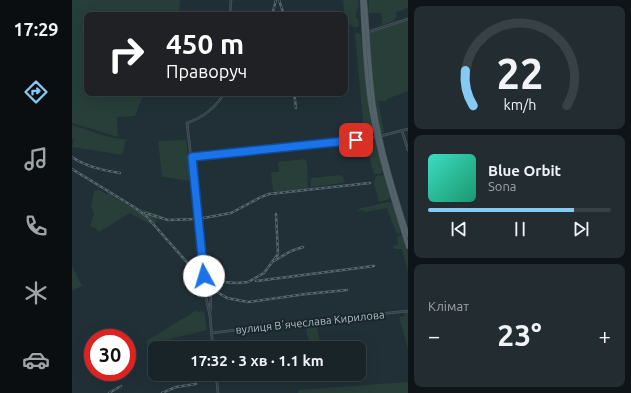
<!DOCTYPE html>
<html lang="uk">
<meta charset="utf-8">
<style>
body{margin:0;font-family:Ubuntu,sans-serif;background:#222c31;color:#f1f3f6;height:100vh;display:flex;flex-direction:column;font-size:15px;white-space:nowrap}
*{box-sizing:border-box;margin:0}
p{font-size:13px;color:#9fa4a8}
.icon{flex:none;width:22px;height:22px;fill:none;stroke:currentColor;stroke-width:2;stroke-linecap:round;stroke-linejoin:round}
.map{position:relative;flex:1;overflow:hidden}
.sheet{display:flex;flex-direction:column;gap:6px;padding:6px;background:#0e1417;width:223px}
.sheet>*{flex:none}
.banner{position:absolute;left:12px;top:12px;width:264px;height:84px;border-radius:8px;box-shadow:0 4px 16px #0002,0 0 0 1px #374146;background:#202124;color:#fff;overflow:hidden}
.speed{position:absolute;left:12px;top:329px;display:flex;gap:8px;font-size:20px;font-weight:700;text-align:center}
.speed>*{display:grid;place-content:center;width:52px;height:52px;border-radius:50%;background:#192429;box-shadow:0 4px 16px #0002,0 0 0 1px #374146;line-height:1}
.speed .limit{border:6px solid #d22;background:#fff;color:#111}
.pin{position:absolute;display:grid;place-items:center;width:34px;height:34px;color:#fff;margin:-17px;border-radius:8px;box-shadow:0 2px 6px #0006}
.me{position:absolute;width:44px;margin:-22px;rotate:354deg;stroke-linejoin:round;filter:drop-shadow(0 0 3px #0008)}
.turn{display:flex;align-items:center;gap:14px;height:84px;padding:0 16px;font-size:18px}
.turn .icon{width:52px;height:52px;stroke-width:2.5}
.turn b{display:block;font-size:28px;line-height:34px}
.big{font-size:30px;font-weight:700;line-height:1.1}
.sheet .card{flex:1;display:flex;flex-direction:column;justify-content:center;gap:6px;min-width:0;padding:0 14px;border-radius:8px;background:#222c31}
.sheet .dial{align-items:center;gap:0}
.dial svg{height:104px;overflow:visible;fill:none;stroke:#374146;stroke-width:7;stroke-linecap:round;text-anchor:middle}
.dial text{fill:#f1f3f6;stroke:none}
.song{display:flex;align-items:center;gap:12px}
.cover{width:48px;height:48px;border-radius:6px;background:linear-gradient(135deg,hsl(170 70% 55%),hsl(160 70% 35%))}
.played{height:4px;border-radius:2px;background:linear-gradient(90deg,#85caf4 80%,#374146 80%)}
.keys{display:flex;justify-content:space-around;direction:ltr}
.heat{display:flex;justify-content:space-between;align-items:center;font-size:22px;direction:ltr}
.trip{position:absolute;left:76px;top:341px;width:218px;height:40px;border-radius:8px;background:#192429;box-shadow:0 4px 16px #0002,0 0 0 1px #374146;font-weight:700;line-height:40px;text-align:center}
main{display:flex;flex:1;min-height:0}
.dock{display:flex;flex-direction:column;width:72px;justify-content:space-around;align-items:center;background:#0a0e10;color:#9fa4a8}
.dock .icon{width:28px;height:28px}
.dock .on{color:#85caf4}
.dock b{font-size:18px;color:#f1f3f6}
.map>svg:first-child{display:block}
</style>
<main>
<nav class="dock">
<b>17:29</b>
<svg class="icon on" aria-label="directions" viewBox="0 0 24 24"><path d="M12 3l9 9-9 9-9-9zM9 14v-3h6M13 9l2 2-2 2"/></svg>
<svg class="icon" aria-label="music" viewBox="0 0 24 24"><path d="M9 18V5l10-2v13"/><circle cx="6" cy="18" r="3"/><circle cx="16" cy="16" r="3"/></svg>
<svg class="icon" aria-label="phone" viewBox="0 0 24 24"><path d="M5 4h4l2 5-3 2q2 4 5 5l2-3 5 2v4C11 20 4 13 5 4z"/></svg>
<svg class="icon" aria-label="climate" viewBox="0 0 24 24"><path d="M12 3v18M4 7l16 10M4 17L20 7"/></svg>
<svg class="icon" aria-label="car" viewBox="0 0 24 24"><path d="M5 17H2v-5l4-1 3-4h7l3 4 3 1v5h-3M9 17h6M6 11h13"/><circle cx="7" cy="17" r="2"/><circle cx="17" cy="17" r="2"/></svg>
</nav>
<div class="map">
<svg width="336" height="393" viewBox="0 0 336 393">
<rect width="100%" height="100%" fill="#213037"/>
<g fill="#273e39">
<polygon points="0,0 108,0 107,15 15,15 15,93 72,93 63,116 45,117 46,137 0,123"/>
<path d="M 271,0 L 286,0 L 287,7 C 284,10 284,13 284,18 L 287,20 L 287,25 L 286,27 L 281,27 L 273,21 Z"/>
<polygon points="297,0 336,0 336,8 324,12 325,16 322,21 310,25 309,13 296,13"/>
<polygon points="336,20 336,91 315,99 313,101 306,101 312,132 309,133 301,87 297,34 300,31"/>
<polygon points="286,33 289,35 294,89 300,130 296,130 293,132 292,131 283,34"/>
<polygon points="0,125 37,137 55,140 55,141 53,141 51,155 0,147 2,140 0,139"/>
<polygon points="296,139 302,140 303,141 312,171 308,174 302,174 293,142"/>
<polygon points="114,140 119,181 90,177 86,141"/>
<polygon points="233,159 235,163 236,189 202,192 201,191 199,172 207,172 206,162"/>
<polygon points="268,175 271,176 272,182 270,183 239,187 239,178"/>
<polygon points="311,175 314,177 319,197 317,199 307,202 302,183 304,176"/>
<polygon points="27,190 35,194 36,193 57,206 59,204 63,207 91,216 90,218 86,217 83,224 78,224 58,213 27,232 23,228 18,226 22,214 19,206 22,191"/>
<polygon points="317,202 320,202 329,233 326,234 324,232 315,208 292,212 292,210 284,211 289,208"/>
<polygon points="330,235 336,253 336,272 330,249 322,249 321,246 326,245 325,240 326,236"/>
<polygon points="0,266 10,286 0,291"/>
<polygon points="125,310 126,312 132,311 135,330 101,338 76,347 74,341"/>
<polygon points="332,312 336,312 336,349 327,317 333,316"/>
<polygon points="234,323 244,323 249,348 237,348 236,341 237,338 235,335"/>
<polygon points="336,382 336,393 226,393 226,390"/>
</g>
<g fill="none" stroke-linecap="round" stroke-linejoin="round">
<defs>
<g id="minor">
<polyline points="158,15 159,0"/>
<polyline points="296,32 336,19"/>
<polyline points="330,131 336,150"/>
<polyline points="309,136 336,129"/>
<polyline points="120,157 271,142 303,137"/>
<polyline points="134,287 139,295 138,314"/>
<polyline points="140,333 211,324 336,311"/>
<path d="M 141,348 L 138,316 L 133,292 L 133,283 L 115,123 C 130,118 145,107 152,93"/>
<polyline points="144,374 146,393"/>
</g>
<g id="primary">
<path d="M 290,0 C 292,36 293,73 299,109 C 307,156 322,202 336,247"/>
<path d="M 293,0 C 296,35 297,71 302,106 C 309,151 323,194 336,236"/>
</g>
</defs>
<use href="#minor" stroke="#525f65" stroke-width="2.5"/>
<use href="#primary" stroke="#414d54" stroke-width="4.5"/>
<use href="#minor" stroke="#354148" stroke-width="1.5"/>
<use href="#primary" stroke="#536168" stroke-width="3.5"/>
<defs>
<g id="rail">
<polyline points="207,0 212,15"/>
<polyline points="200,15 204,0"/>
<polyline points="222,93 224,108"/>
<path d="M 0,157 C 15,167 30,170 48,173"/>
<polyline points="0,169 62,207 74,216 128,277 140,289 155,298 176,302 234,294 275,290"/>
<polyline points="73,213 96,220 126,219 159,213 189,197 197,194 298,183"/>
<polyline points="202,261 219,251 231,247"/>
<polyline points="129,274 139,279 151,282 165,283 176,282 192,273 206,254 204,214"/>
<polyline points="184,281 302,266"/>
<polyline points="37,393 49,386"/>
<polyline points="90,393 104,387 124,384"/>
</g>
</defs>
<use href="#rail" stroke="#57666f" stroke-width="2.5"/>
<use href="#rail" stroke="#1a262c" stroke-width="1" stroke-dasharray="3" stroke-linecap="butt"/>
</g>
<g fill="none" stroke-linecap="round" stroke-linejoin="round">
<defs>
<polyline id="route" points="132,276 120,157 284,140"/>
</defs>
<use href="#route" stroke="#114b97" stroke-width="10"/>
<use href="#route" stroke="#1a73e8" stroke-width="7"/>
</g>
<g text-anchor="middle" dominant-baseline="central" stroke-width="4" stroke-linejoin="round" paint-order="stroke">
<g font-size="11" fill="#afbcc4" stroke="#1a262c">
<text transform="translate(238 322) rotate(-6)">вулиця Вʼячеслава Кирилова</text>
</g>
</g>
</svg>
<div class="speed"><div class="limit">30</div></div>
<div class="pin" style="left:284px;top:140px;background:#d93025"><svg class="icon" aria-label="arrive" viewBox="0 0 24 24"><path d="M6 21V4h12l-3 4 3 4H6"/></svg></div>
<svg class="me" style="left:132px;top:276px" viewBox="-20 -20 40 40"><circle r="19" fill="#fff"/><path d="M0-13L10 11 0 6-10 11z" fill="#1a73e8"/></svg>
<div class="trip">17:32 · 3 хв · 1.1 km</div>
<div class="banner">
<div class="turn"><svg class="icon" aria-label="right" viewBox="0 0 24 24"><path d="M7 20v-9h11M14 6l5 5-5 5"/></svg><div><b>450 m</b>Праворуч</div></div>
</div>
</div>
<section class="sheet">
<div class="card dial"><svg viewBox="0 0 100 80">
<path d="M14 69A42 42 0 1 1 86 69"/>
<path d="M14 69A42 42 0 0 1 8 42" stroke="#85caf4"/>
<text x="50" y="56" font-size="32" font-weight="700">22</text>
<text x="50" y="72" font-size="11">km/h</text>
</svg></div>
<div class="card">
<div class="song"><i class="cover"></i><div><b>Blue Orbit</b><p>Sona</p></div></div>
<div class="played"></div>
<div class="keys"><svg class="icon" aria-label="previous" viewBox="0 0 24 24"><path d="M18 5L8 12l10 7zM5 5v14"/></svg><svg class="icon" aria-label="pause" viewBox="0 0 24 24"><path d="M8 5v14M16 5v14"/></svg><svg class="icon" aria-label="next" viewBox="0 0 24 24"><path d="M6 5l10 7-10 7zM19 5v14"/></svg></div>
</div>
<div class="card"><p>Клімат</p>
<div class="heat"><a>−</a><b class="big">23°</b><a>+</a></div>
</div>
</section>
</main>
